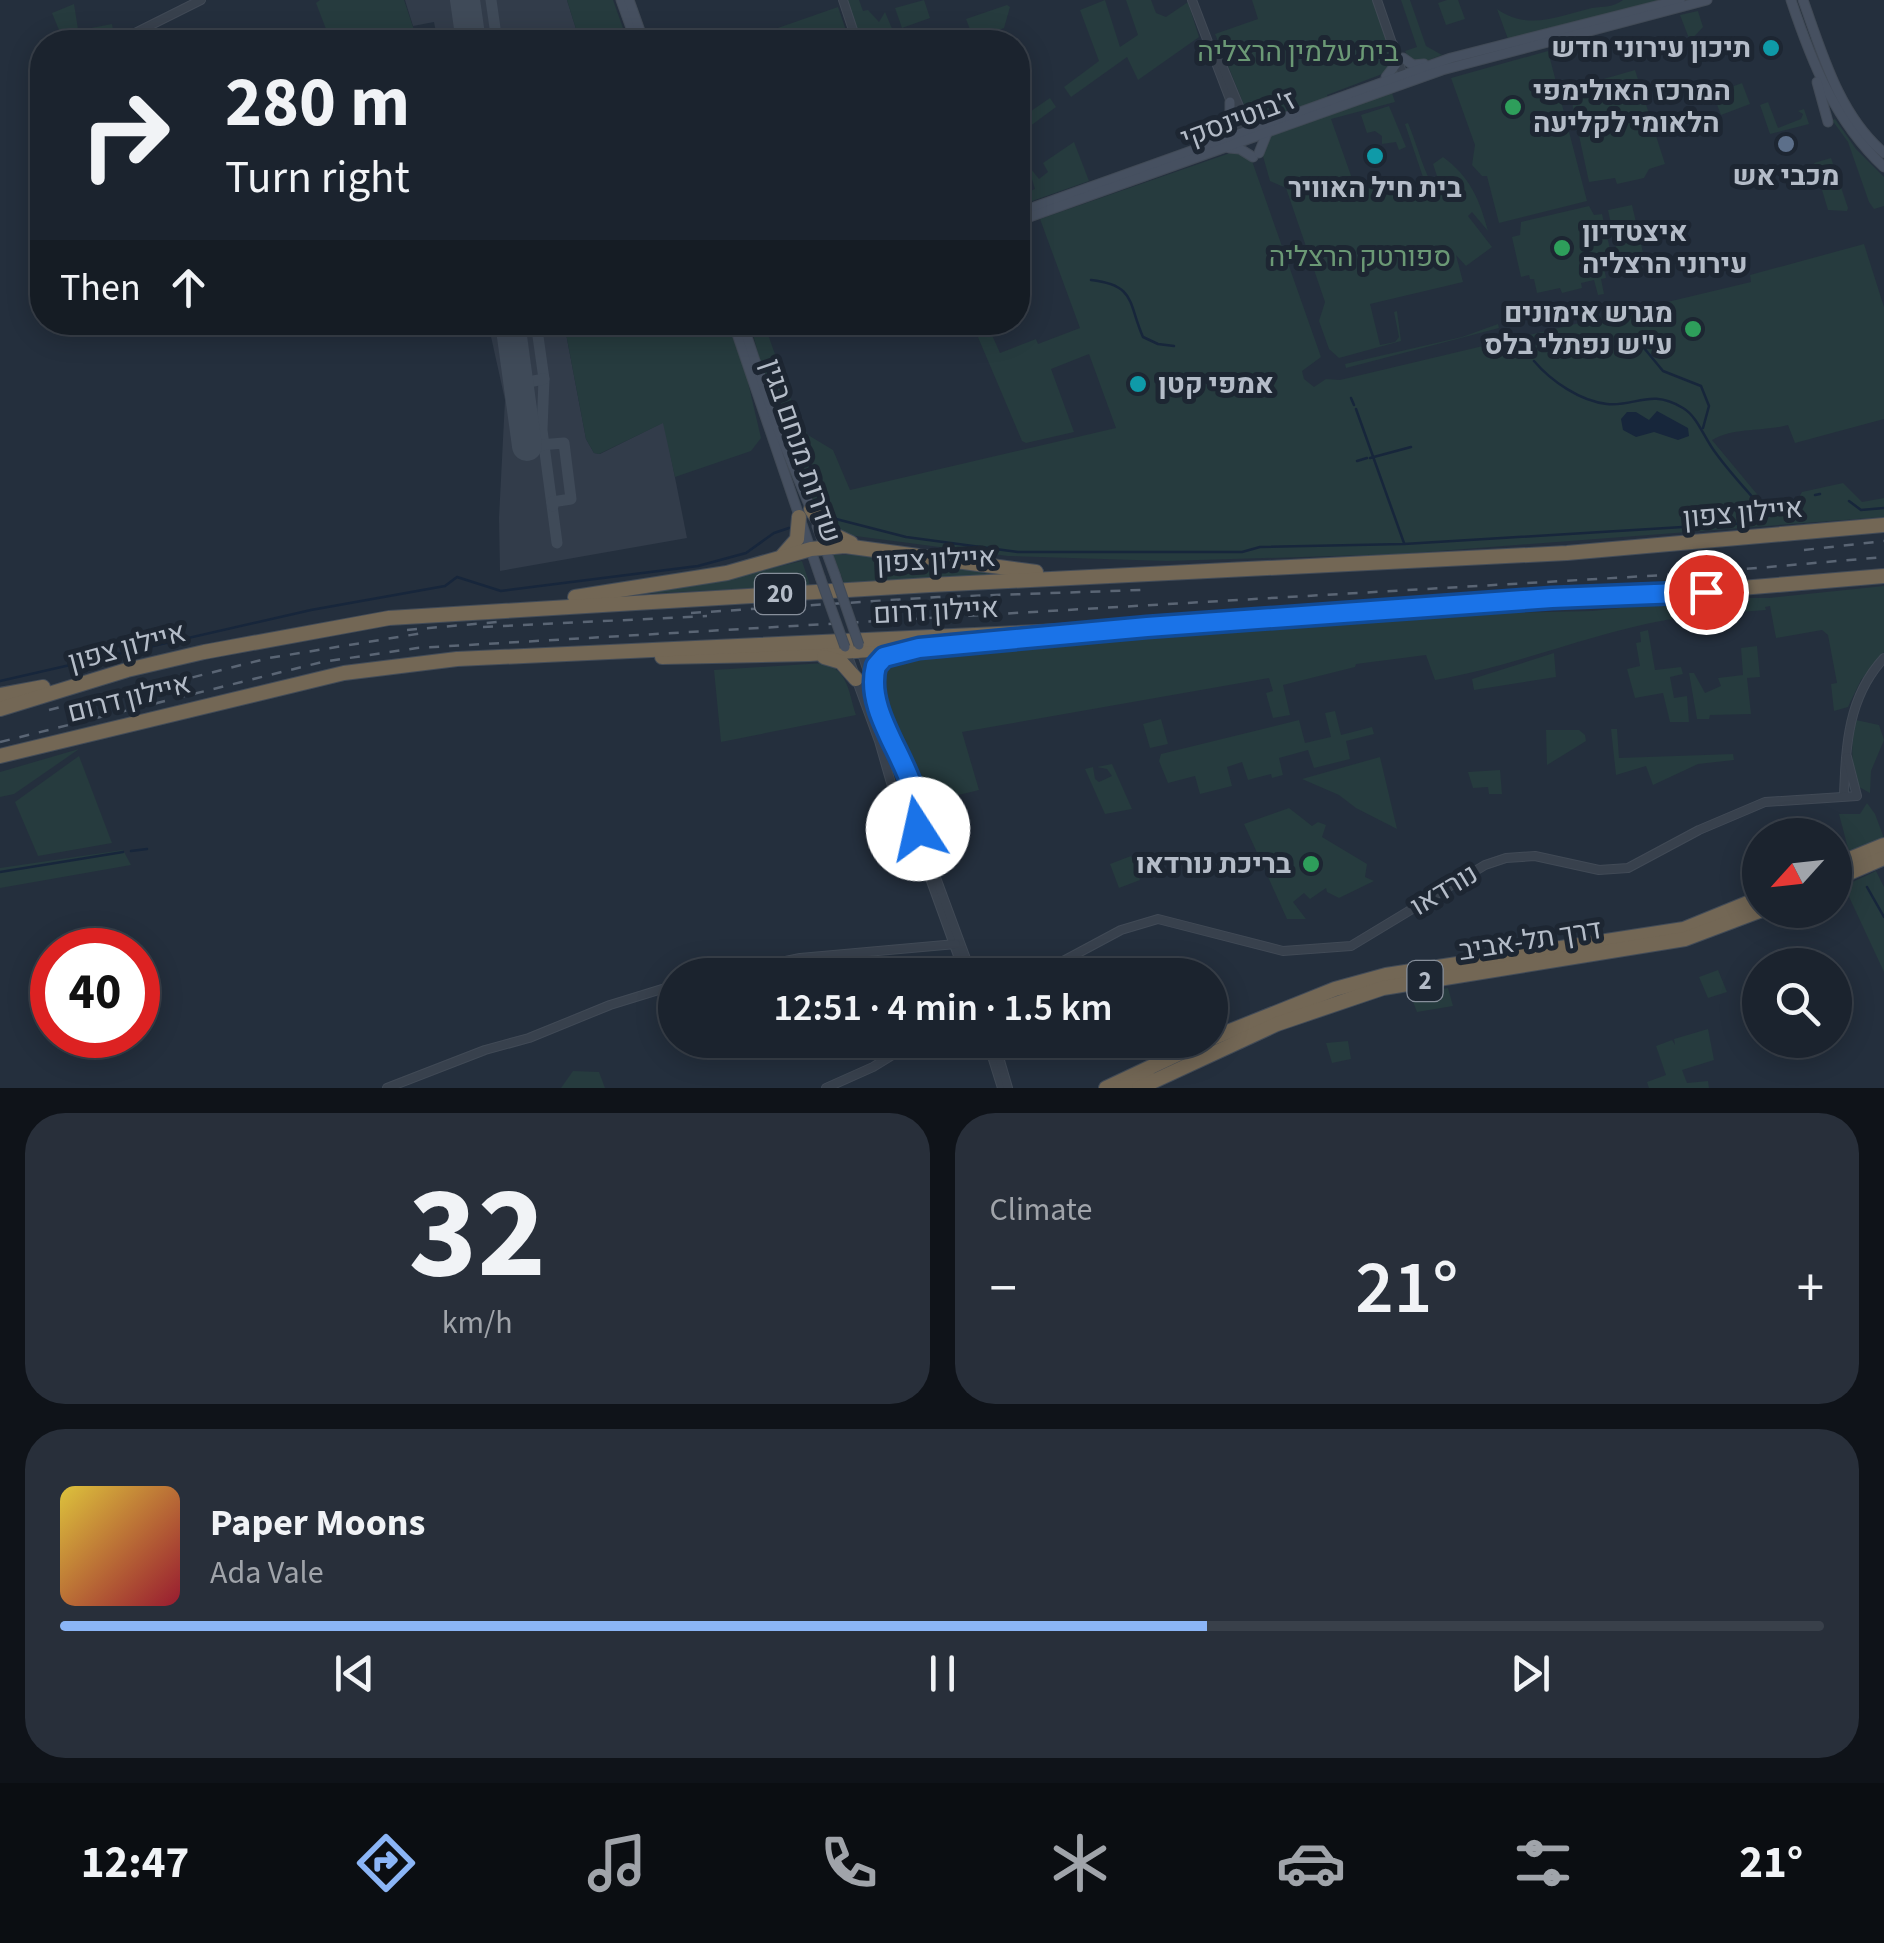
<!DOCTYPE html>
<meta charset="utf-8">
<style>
body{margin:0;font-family:"Source Sans 3",Heebo,sans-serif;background:#282f3a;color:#f1f3f6;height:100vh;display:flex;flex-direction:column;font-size:38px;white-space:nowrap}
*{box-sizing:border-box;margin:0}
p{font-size:32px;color:#a0a4aa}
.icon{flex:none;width:55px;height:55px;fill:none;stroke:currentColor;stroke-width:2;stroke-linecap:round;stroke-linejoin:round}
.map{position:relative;height:1088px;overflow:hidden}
.panel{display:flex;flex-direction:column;gap:25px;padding:25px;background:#0f1319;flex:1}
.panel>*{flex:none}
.hud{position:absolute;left:30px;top:30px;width:1000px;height:305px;border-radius:40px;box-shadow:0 5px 25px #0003,0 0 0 2px #39404a;background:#1b232e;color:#f1f3f6;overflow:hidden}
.needle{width:65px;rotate:243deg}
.controls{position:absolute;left:1742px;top:818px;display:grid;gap:20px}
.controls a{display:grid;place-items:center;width:110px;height:110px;border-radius:50%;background:#1b232e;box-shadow:0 5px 25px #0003,0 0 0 2px #39404a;font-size:50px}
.speed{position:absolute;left:30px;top:928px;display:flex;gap:20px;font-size:50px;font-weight:700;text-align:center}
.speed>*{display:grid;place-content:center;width:130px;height:130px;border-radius:50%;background:#1b232e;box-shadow:0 5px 25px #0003,0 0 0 2px #39404a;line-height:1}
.speed .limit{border:15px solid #d22;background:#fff;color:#111}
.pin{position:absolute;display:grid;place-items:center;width:85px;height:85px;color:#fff;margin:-42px;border:5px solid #fff;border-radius:50%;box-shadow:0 2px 10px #0007}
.me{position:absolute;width:110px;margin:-55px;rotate:350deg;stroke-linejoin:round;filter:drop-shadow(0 0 8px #0008)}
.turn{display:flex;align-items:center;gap:35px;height:210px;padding:0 30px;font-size:45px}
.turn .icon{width:130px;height:130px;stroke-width:2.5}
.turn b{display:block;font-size:70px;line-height:85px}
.then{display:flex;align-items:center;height:95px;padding:0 30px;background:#0003;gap:20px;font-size:38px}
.big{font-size:75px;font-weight:600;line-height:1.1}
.panel .card{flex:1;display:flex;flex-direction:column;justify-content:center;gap:15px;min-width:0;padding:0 35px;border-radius:40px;background:#282f3a}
.panel .dial{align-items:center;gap:0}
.dial b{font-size:130px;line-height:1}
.song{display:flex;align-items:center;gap:30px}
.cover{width:120px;height:120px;border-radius:15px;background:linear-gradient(135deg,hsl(50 70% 55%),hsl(350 70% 35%))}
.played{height:10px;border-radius:5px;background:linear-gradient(90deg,#8bb5f6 65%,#39404a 65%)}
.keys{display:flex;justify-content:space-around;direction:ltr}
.heat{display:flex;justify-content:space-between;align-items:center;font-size:55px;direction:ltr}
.panel .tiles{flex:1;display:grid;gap:25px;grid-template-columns:1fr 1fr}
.card:last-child{grid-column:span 2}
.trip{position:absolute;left:658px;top:958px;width:570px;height:100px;border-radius:50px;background:#1b232e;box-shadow:0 5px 25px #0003,0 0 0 2px #39404a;font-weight:600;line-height:100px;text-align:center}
.menu{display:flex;height:160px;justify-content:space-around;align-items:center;background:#0b0e12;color:#a0a4aa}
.menu .icon{width:70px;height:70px}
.menu .on{color:#8bb5f6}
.menu b{font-size:45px;color:#f1f3f6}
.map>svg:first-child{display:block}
</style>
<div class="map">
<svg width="1884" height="1088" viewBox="0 0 1884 1088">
<rect width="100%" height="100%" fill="#242f3d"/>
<g fill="#323c4a">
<polygon points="405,0 567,0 580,42 438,42 434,22 413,26"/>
<polygon points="488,323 564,323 586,439 594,453 600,454 664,422 687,538 500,571 499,518 505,400"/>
</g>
<g fill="#263b3e">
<polygon points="320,0 404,0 418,42 331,42 316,3"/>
<polygon points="567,0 613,0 628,42 580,42"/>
<polygon points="847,0 859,0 863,11 868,10 879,22 885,12 893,31 872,35 874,42 859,42"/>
<polygon points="924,0 930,18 902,28 895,8"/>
<polygon points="1105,0 1120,47 1138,35 1126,0 1151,0 1156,13 1166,17 1188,2 1199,37 1138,80 1127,57 1071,97 1064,87 1099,61 1080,10"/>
<polygon points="1252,0 1373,0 1394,61 1390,71 1327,95 1328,99 1251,122 1215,34 1258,19"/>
<polygon points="1401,0 1410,0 1426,46 1442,55 1421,63 1409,59 1405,51 1417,47"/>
<polygon points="1447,0 1458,0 1465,19 1446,25 1438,3"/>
<path d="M 1623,0 L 1660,0 L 1508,39 L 1497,9 C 1528,31 1559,16 1592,8 C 1605,6 1612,8 1623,0 Z"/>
<polygon points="74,4 80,42 42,42 42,47 41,42 56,36 59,30 52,13"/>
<polygon points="1007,5 1010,7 1004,28 974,40 966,19"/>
<polygon points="838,7 850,42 757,42 755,36"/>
<polygon points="1698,11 1703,27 1690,41 1680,15"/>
<polygon points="112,24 114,36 100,42 89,42 86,29"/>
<polygon points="1548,51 1587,201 1499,223 1487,176 1482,176 1472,165 1475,145 1451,78"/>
<polygon points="1635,70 1665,164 1649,169 1644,178 1617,184 1615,178 1589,182 1569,89"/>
<polygon points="1742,83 1750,104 1721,115 1713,94"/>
<path d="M 1391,90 L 1395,102 L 1331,119 L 1355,187 L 1378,182 L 1384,196 L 1410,183 L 1413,190 L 1426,186 L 1405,124 L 1408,123 C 1418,147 1424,174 1436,191 L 1439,182 L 1433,164 L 1443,157 C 1470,177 1479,198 1488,231 L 1472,212 L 1468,216 L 1492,247 L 1466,266 L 1456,255 L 1463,282 L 1370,304 L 1380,345 L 1395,342 L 1399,337 L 1394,312 L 1397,311 L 1401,341 L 1339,358 L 1329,349 L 1319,321 L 1325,302 L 1286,188 L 1270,181 L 1261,149 L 1268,135 Z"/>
<polygon points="1050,98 1056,107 1018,135 1018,120"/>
<polygon points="1768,102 1778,128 1801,119 1803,114 1798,111 1804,109 1809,124 1770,134 1760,105"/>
<polygon points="1389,106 1406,147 1399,150 1396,142 1382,144 1382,136 1375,131 1367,133 1361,115"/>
<polygon points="1835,119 1856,149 1884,177 1884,206 1874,209 1869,202 1848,142 1832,120"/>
<polygon points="1074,142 1089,181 1018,206 1018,195 1035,189 1029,170 1031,169 1039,179 1048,172 1043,163"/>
<path d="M 1230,153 L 1240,153 L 1252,161 L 1321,357 L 1302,371 L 1304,379 L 1314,387 L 1326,379 L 1340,380 L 1751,282 L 1750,275 L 1864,244 L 1884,307 L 1884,419 L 1795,443 L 1788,425 C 1762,432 1735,427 1712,440 L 1766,505 L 1798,499 L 1802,492 L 1843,483 L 1862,502 L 1884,498 L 1884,517 L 1400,554 L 1167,561 L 1008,556 L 848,535 C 804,524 761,366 750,323 L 764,323 L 797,417 L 808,435 L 833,450 L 850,490 L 1116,428 L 1089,354 L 1051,369 L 1074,432 L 1026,443 L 1022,441 L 972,323 L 996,323 L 988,326 L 1000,353 L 1036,339 L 1038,344 L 1080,328 L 1040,219 Z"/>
<polygon points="1831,158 1848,208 1847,211 1828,210 1814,163"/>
<polygon points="1632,205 1645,261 1620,266 1608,210"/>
<polygon points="1589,206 1594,215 1602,214 1612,258 1603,263 1606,278 1601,279 1604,294 1598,295 1594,280 1581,283 1582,288 1562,293 1560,288 1537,293 1534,279 1530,279 1529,275 1521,277 1512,237 1520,235 1521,222"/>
<polygon points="564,323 728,323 747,378 761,438 751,451 675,477 663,423 599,454 594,453 586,439"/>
<polygon points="1498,324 1499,328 1346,368 1345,364 1462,337"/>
<polygon points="833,555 869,555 1008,576 844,583"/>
<polygon points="802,561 810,585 622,595 711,582"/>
<path d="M 1884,586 L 1884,652 L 1861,680 L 1848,707 L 1834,711 L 1831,684 L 1837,683 L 1828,635 L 1822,630 L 1776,638 L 1770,606 L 1765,607 L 1766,610 C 1733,613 1698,613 1666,620 C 1588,634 1513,667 1435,680 L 1426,655 L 1356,664 L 1355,667 L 1283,685 L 1290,715 L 1273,718 L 1266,693 L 1273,691 L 1269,678 L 962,732 L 979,790 L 938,800 L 916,787 L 876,689 L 886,660 L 913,656 L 1450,614 L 1592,611 L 1714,598 L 1769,598 Z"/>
<polygon points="1648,630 1655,670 1681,667 1683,674 1670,677 1674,698 1687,696 1689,722 1670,722 1663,693 1635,698 1627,669 1640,666 1636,643 1641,642 1640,632"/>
<polygon points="1757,646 1760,677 1747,678 1751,714 1710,715 1709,719 1697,719 1689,673 1694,673 1705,693 1721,686 1718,678 1743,675 1741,648"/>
<polygon points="1554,653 1556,677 1474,690 1472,679"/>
<path d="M 824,663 C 849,672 848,691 856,715 L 721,742 L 714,670 Z"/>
<polygon points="1335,711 1341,735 1372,727 1374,734 1346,741 1350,759 1314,768 1308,750 1279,758 1283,775 1272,778 1271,774 1248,780 1242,762 1227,767 1232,786 1200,794 1195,776 1168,783 1159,761 1161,754 1299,720 1305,743 1331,737 1325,713"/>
<polygon points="1161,719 1168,744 1150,748 1143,724"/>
<path d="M 1856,720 L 1879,725 L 1884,740 L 1871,771 L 1870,793 L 1859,787 C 1850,764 1851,744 1856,720 Z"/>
<polygon points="1611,729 1617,729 1619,758 1733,754 1734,760 1698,764 1653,785 1646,766 1616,775"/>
<polygon points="1546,730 1579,730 1585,735 1586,741 1547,765"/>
<polygon points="79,749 14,794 0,797 0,772"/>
<polygon points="79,756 112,843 38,856 15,802"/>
<polygon points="1380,757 1397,829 1356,808 1339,795 1302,779"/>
<polygon points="1112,764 1132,809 1105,814 1085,769 1093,767 1095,779 1099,782 1112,776 1107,769 1097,767"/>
<polygon points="1500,770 1502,794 1489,794 1488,787 1473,788 1468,772"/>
<polygon points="1867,803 1875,814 1884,838 1849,852 1839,814 1860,814"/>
<polygon points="1289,808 1312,826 1318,822 1326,825 1322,837 1367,864 1365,877 1374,881 1339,898 1327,892 1326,888 1310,899 1304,893 1293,902 1306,919 1287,919 1244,824"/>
<polygon points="123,850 131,865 0,888 0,868"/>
<polygon points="1131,856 1140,880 1119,888 1110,864"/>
<polygon points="1876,871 1884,887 1884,972 1844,886"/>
<polygon points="1718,970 1727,992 1708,998 1699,977"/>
<polygon points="1448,988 1453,1006 1417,1012 1410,994"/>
<polygon points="1708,1029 1714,1060 1682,1070 1687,1083 1708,1081 1709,1088 1649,1088 1647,1082 1666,1075 1656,1046 1672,1040 1675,1045 1674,1039"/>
<polygon points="1348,1041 1351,1059 1332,1063 1326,1043"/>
<polygon points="573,1071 599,1072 605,1088 561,1088"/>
</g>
<polygon fill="#17263b" points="1657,411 1688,428 1689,436 1678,440 1654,432 1636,437 1623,430 1621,419 1627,412 1636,412 1649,420"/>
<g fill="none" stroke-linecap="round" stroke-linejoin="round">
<g stroke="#17263b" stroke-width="2.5">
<path d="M 1091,280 C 1136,285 1128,303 1143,337 L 1158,344 L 1174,346"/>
<polyline points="1639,342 1663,371 1701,386 1709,406 1703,428"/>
<path d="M 1534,361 C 1551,381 1580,401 1607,404 C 1636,407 1650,388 1683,408 C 1698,417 1704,438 1715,452 C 1730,473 1748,492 1766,512"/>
<polyline points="1351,398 1354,405"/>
<polyline points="1356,409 1404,543"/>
<polyline points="788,435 802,448 836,519"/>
<polyline points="1370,458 1411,447"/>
<polyline points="1357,461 1367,458"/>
<polyline points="1815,495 1820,494"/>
<polyline points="1849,501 1861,510 1884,508"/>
<polyline points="829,521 836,519 906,537 1018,552 1242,552 1260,547 1404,544 1748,523 1797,505"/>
<polyline points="0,681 311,610 445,586 457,577 501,591 698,566 746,553 774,533 789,528"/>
<polyline points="131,851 147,849"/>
<polyline points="0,872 123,852"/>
<polyline points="1867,887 1884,917"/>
</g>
<g stroke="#3f4a58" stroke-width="11">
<polyline points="491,0 497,42"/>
<polyline points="470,37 495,35"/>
<polyline points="536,322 544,379 542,430 557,543"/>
<polyline points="518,384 544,379"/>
<polyline points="527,446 564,443 571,499 552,502 553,506"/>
</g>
<g stroke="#3f4a58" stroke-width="30">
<polyline points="465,0 471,42"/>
<polyline points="510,322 527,446"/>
</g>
<defs>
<g id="tertiary">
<polyline points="843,0 857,42"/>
<polyline points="1192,0 1244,136"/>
<polyline points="1377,0 1405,81"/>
<polyline points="117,42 201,0"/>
<polyline points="1214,46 1251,135"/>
<polyline points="846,651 879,741 891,783 905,809 965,975"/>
<polyline points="861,651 896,753 913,789 918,829 972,975"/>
<path d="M 1844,795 C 1846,744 1848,697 1884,658"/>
<polyline points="718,975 800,958 956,944"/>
<polyline points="1037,975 1121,930 1158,919 1283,951 1351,946 1485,865 1506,858 1535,856 1599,870 1628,868 1699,830 1765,802 1857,796 1847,757"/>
<polyline points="987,1040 1002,1088"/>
<polyline points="994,1040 1008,1088"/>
<polyline points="387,1088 485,1050 529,1038 610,1005 675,985"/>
<polyline points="826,1088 873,1067 917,1040"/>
</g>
<g id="secondary">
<polyline points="621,0 636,42"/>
<polyline points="629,0 644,42"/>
<path d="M 1791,0 C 1812,63 1835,121 1884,167"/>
<path d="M 1803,0 C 1822,53 1839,115 1884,153"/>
<polyline points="1403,58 1413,65 1424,64"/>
<polyline points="1386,77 1396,64 1393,45"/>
<polyline points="1817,82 1828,122"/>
<polyline points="1221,135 1230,126 1230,102"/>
<polyline points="1229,148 1240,149 1253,157"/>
<polyline points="1259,153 1267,133"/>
<polyline points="1018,213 1451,58 1680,0"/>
<polyline points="1018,221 1442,70 1707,0"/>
<polyline points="733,322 820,577"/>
<polyline points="742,322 779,432 812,512"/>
<polyline points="817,526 835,575"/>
</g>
<g id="motorway">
<polyline points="811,509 826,531 851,543"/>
<polyline points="783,555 797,539 799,517"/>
<polyline points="575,597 727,573 811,549 845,546 1036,572"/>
<polyline points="662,657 809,654 966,644"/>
<polyline points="824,657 841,662 856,679"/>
<polyline points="873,689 878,663 897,653"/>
<polyline points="0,695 43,687"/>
<polyline points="0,709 127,670 204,652 389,618 930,585 1567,553 1884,525"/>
<polyline points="0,756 344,673 457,659 1147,627 1552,598 1669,594 1884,576"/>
<polyline points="1835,865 1884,845"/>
<polyline points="1835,879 1884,858"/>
<polyline points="1210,1039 1335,989 1386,975 1684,929 1760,898"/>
<polyline points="1106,1088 1208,1040"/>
<polyline points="1120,1088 1147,1075"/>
<polyline points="1139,1088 1277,1024 1383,988 1685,939 1762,910"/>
</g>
</defs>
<use href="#tertiary" stroke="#414a56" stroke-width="10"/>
<use href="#secondary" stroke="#414a56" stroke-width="11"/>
<use href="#motorway" stroke="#434c58" stroke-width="16"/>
<use href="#tertiary" stroke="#38414d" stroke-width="8"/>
<use href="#secondary" stroke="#465060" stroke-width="9"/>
<use href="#motorway" stroke="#736755" stroke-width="14"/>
<g stroke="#5a6574" stroke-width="2.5" stroke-dasharray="10 10" stroke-linecap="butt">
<polyline points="1804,550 1884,541"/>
<polyline points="691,613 938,597 1141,590"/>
<polyline points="483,627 707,616"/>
<polyline points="407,630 497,622"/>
<polyline points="115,697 269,658 423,633"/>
<polyline points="49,710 128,689"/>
<polyline points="0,742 322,662 417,648 1699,573 1884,557"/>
</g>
<defs>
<g id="secondary-bridge">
<polyline points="835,575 859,645"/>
<polyline points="820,577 845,647"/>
</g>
</defs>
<use href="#secondary-bridge" stroke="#414a56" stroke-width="11" stroke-linecap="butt"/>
<use href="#secondary-bridge" stroke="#465060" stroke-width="9"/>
</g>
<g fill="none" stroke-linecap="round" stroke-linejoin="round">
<defs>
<path id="route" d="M 918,829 C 914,816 917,802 913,789 C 901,750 865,707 876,666 L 884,657 L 919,648 L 1147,627 L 1552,598 L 1706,592"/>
</defs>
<use href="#route" stroke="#114b97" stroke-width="25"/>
<use href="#route" stroke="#1a73e8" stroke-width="18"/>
</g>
<g fill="#0f9aa8" stroke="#1d2632" stroke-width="4">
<circle cx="1771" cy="48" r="10"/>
<circle cx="1375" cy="156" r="10"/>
<circle cx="1138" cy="384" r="10"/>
</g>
<g fill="#2e9e5b" stroke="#1d2632" stroke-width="4">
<circle cx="1513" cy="107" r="10"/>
<circle cx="1562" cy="248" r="10"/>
<circle cx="1693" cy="329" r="10"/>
<circle cx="1311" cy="864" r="10"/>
</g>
<circle fill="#5c6f8a" stroke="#1d2632" stroke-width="4" cx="1786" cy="144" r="10"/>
<g text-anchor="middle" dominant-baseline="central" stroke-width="10" stroke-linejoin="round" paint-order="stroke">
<g fill="#1d2632" stroke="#878f9b" stroke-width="2.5">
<rect x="755" y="574" width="50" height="40" rx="8"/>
<rect x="1407.5" y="961" width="35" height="40" rx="8"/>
</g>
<g font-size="25" font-weight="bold" fill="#b4bcc8">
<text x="780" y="594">20</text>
<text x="1425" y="981">2</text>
</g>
<g font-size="28" font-weight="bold" fill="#b4bcc8" stroke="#1d2632" text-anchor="end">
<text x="1751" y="48">תיכון עירוני חדש</text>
<text x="1533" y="91" text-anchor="start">המרכז האולימפי<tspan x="1533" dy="32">הלאומי לקליעה</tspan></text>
<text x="1786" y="176" text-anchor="middle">מכבי אש</text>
<text x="1375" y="188" text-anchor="middle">בית חיל האוויר</text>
<text x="1582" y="232" text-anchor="start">איצטדיון<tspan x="1582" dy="32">עירוני הרצליה</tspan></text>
<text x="1673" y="313">מגרש אימונים<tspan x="1673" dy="32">ע"ש נפתלי בלס</tspan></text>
<text x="1158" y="384" text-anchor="start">אמפי קטן</text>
<text x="1291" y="864">בריכת נורדאו</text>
</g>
<g font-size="28" fill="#6b9975" stroke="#1d2632">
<text x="1298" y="52">בית עלמין הרצליה</text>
<text x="1360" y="257">ספורטק הרצליה</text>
</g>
<g font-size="28" fill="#b4bcc8" stroke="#1d2632">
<text transform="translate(1238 119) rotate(-20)">ז'בוטינסקי</text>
<text transform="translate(801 451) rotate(71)">שדרות מנחם בגין</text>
<text transform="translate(1743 513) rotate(-5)">איילון צפון</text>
<text transform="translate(936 560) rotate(-3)">איילון צפון</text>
<text transform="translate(936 611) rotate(-3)">איילון דרום</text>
<text transform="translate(127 647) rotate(-15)">איילון צפון</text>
<text transform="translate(129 698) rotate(-14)">איילון דרום</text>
<text transform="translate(1444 890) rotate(-31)">נורדאו</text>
<text transform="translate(1530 940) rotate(-9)">דרך תל-אביב</text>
</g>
</g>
</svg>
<div class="controls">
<a><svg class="needle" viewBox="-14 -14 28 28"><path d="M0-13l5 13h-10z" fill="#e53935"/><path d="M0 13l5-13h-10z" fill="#a0a4aa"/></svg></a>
<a><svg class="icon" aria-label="search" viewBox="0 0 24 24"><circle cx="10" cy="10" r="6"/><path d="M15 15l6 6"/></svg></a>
</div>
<div class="speed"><div class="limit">40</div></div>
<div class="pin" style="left:1706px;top:592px;background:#d93025"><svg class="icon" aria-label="arrive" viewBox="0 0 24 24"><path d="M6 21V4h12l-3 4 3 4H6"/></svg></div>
<svg class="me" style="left:918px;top:829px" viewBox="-20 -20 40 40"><circle r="19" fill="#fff"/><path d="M0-13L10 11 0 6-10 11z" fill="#1a73e8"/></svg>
<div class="trip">12:51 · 4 min · 1.5 km</div>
<div class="hud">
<div class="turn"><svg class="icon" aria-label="right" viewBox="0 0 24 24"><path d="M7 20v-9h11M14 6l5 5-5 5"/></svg><div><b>280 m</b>Turn right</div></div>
<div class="then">Then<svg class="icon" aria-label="ahead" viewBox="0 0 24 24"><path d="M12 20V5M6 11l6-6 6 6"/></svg></div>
</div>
</div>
<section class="panel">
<div class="tiles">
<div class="card dial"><b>32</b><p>km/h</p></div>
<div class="card"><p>Climate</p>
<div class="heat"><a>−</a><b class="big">21°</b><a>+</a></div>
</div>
<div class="card">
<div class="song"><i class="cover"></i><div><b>Paper Moons</b><p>Ada Vale</p></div></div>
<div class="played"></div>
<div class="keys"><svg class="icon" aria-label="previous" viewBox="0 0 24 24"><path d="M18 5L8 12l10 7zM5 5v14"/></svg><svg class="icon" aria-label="pause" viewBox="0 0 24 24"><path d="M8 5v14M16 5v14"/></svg><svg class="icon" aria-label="next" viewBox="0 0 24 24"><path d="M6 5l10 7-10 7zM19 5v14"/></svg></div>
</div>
</div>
</section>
<nav class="menu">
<b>12:47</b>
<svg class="icon on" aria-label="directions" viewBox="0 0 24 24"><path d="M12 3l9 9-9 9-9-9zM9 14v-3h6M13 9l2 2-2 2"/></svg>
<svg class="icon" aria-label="music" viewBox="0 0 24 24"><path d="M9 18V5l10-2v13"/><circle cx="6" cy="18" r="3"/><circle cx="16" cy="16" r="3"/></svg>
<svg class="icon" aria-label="phone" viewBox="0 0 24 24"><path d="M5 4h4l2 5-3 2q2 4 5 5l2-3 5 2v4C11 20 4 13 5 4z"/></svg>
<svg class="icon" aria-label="climate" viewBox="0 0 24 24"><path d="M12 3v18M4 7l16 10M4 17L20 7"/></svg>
<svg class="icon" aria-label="car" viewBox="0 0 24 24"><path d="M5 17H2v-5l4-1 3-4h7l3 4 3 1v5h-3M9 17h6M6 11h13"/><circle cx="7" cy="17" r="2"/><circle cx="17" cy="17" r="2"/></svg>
<svg class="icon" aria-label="filters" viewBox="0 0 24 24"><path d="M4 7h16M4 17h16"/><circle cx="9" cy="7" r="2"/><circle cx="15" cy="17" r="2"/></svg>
<b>21°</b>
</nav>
